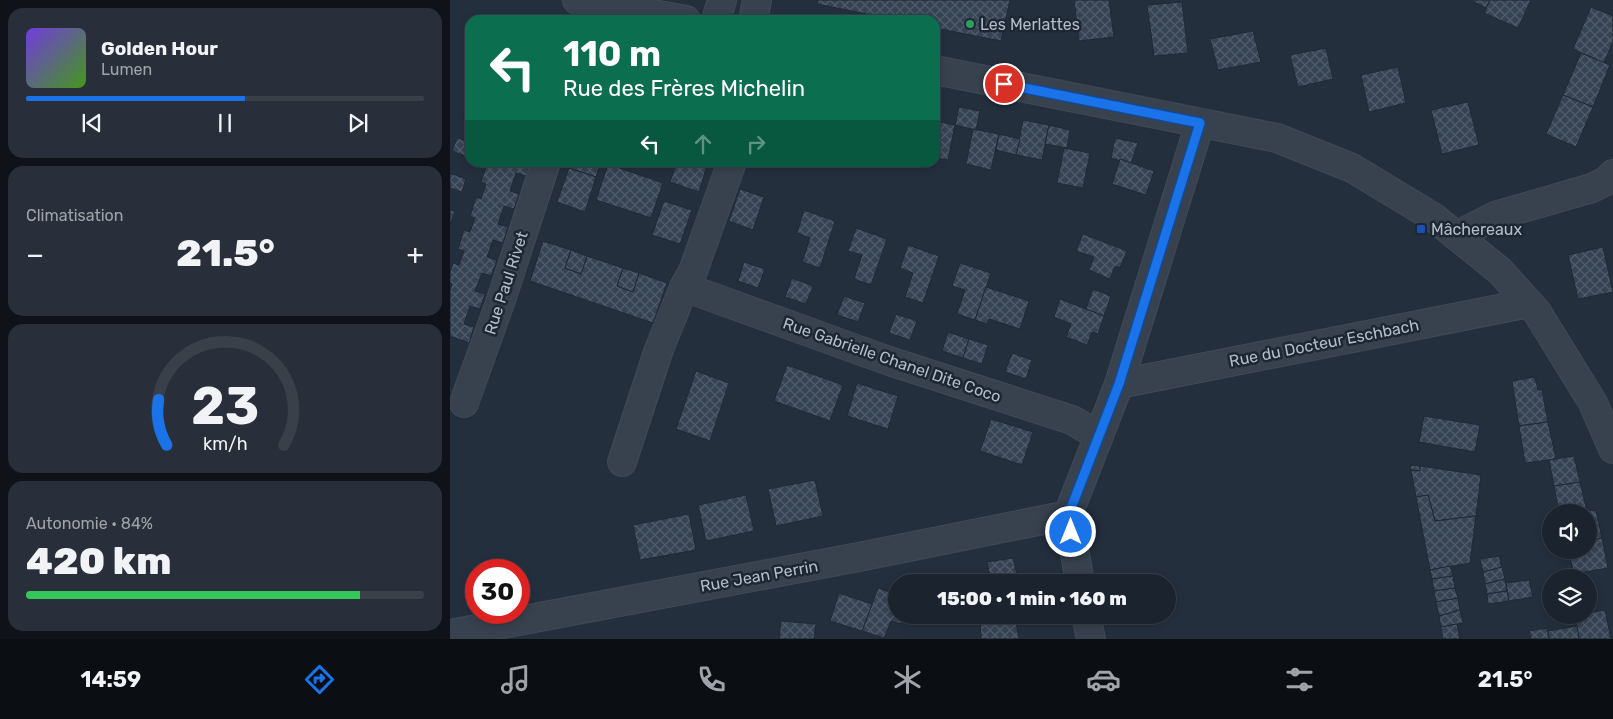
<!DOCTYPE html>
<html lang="fr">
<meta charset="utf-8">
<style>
body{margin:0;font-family:Rubik,sans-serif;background:#282f3a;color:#f1f3f6;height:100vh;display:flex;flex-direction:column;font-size:19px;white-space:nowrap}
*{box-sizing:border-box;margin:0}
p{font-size:16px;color:#a0a4aa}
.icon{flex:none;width:28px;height:28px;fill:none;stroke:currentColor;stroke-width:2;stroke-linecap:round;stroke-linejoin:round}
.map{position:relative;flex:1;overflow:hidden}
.details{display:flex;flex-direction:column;gap:8px;padding:8px;background:#0f1319;width:450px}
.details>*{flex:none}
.guide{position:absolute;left:15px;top:15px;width:475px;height:152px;border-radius:15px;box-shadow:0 2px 8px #0003,0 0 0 1px #39404a;background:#0b6e4f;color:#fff;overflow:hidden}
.tools{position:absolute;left:1092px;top:504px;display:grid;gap:10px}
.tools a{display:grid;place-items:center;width:55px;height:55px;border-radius:50%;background:#1b232e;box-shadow:0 2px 8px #0003,0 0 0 1px #39404a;font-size:25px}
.speed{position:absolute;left:15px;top:559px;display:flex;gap:10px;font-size:25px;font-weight:700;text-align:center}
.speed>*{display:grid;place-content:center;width:65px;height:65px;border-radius:50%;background:#1b232e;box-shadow:0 2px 8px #0003,0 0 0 1px #39404a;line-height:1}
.speed .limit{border:8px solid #d22;background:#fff;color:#111}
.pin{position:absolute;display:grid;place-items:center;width:42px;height:42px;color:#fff;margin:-21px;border:2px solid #fff;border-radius:50%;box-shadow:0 1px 5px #0007}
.me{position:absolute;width:55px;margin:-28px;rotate:0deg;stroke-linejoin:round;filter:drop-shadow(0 0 4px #0008)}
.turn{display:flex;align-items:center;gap:18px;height:105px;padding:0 15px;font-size:22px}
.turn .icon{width:65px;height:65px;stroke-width:2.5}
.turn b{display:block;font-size:35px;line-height:42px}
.lanes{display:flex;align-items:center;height:48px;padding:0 15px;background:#0003;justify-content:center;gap:25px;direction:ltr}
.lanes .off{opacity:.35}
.big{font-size:38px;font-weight:800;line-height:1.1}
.details .widget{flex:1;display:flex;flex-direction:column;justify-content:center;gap:8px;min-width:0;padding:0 18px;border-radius:15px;background:#282f3a}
.details .dial{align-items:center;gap:0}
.dial svg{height:130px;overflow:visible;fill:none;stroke:#39404a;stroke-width:7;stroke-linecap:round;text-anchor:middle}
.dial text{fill:#f1f3f6;stroke:none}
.song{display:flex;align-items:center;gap:15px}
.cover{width:60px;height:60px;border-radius:8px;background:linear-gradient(135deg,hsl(260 70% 55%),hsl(100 70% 35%))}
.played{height:5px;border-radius:2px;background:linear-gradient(90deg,#1a73e8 55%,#39404a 55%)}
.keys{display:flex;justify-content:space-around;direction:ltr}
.heat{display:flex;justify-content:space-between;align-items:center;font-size:28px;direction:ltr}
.charge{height:8px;border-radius:4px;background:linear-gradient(90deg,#34c759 84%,#39404a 0)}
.trip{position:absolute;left:438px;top:574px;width:288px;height:50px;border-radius:25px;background:#1b232e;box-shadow:0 2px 8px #0003,0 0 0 1px #39404a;font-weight:800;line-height:50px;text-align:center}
.tabs{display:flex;height:80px;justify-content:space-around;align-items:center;background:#0b0e12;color:#a0a4aa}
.tabs .icon{width:35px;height:35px}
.tabs .active{color:#1a73e8}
.tabs b{font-size:22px;color:#f1f3f6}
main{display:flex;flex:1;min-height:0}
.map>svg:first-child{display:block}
</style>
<main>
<section class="details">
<div class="widget">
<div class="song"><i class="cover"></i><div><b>Golden Hour</b><p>Lumen</p></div></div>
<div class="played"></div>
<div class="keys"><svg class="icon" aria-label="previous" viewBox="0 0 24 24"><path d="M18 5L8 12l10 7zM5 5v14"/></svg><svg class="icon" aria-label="pause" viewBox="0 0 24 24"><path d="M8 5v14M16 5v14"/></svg><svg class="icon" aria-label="next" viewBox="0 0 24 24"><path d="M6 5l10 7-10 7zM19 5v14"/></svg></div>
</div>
<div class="widget"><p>Climatisation</p>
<div class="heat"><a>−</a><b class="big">21.5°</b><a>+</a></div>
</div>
<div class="widget dial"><svg viewBox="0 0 100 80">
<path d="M14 69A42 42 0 1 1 86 69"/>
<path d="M14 69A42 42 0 0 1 9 41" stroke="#1a73e8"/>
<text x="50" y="56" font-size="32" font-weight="700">23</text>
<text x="50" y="72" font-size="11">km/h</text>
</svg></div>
<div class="widget"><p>Autonomie · 84%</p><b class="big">420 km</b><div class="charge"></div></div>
</section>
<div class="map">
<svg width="1163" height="639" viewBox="0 0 1163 639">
<defs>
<pattern id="building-cross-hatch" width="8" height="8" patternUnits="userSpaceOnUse" patternTransform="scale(1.25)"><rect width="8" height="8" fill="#364354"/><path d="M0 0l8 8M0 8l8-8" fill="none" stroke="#515c6b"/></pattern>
</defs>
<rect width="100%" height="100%" fill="#242f3e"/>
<g fill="url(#building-cross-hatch)" stroke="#1f2835">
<polygon points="368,0 560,0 551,41 485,28 485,20 447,20 367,4"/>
<polygon points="624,0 659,0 664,37 629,41"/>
<polygon points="1020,0 1040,0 1036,8"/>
<polygon points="1040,0 1081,0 1068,28 1034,13"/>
<polygon points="732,2 738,53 704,56 697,5"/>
<polygon points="1141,7 1163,16 1163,41 1154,63 1123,49"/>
<polygon points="803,31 811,62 768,70 760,39"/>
<polygon points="876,48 883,79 848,87 840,55"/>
<polygon points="1131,53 1160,65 1143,107 1113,95"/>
<polygon points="948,67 956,103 919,112 911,75"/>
<polygon points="1113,95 1143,107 1126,147 1096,134"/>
<polygon points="1018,102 1029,145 992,154 981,110"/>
<polygon points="18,105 20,105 20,120 13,118"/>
<polygon points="509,107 530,111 526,130 505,125"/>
<polygon points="573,120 599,125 592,160 566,155"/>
<polygon points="485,121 505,125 498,160 485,158"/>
<polygon points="599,125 620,130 617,148 595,144"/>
<polygon points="523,129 549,134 541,170 516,164"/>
<polygon points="549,134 570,139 566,155 546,150"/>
<polygon points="7,138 20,142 20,158 2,151"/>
<polygon points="665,138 688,143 681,163 670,159 670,161 661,158"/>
<polygon points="614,148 640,153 633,188 607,183"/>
<polygon points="670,159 704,171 696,195 662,184"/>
<polygon points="44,162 80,162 76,176 66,173 60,191 69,194 64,209 54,206 48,224 58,227 53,243 43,240 37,257 47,260 41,276 32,273 25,291 35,294 30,309 20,306 14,324 24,327 19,343 0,336 0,291 2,284 0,283 0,272 3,263 9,265 14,251 8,249 14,230 20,232 25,218 20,216 26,197 31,199 36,184 31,182 37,164 43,165"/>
<polygon points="120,162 151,162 146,177 119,168"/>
<polygon points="227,162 258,162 249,192 220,182"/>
<polygon points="158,164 213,183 201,218 146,200"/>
<polygon points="119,168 146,177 135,212 107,202"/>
<polygon points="0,173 16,179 12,192 0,188"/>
<polygon points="290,189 314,197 303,230 279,221"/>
<polygon points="214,201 242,210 230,244 202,235"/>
<polygon points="0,210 5,211 0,225"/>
<polygon points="354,210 385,221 370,268 352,262 360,238 347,233"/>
<polygon points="406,228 437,239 421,285 404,279 412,255 398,251"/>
<polygon points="633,234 677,251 670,268 665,266 660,279 639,270 644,257 626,251"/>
<polygon points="93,241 121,250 115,268 131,274 137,256 173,268 167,286 183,292 189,273 217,283 203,323 80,281"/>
<polygon points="458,245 489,256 473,303 455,297 463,273 450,268"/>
<polygon points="1153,247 1163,292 1128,299 1118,255"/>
<polygon points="121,250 137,256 131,274 115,268"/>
<polygon points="294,262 315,269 308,288 288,281"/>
<polygon points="510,263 541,273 525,320 507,314 515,290 502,286"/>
<polygon points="173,268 189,273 183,292 167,286"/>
<polygon points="342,278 363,286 356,304 335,297"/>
<polygon points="536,287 579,301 570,329 539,319 537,324 525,320"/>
<polygon points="643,289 661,296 654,316 636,309"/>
<polygon points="394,296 415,303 408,322 387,315"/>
<polygon points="610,299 654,316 648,334 642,332 637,345 616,337 621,324 604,317"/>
<polygon points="446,314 467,321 460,340 439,333"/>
<polygon points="498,332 519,339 513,358 492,351"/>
<polygon points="519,339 538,345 532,364 513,358"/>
<polygon points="562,353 582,360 576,379 555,372"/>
<polygon points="337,365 393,385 380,421 324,401"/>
<polygon points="246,371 279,383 260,441 226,429"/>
<polygon points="1085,377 1088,390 1092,390 1098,422 1069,426 1062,381"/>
<polygon points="407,383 448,396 438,429 397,416"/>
<polygon points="974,416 1030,425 1025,452 969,442"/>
<polygon points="541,419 583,432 572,465 530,451"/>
<polygon points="1098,422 1106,459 1075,463 1069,426"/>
<polygon points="1124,456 1130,482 1104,486 1099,460"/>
<polygon points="960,465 970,466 970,471 961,470"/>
<polygon points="970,466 1031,475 1026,516 985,521 978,495 966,497 961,470 970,471"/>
<polygon points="365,480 373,516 326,526 318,489"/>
<polygon points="1130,482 1137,511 1109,512 1104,486"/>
<polygon points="296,495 304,531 256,541 248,505"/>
<polygon points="978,495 985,521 1026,516 1020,563 980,570 966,497"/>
<polygon points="1146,510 1152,538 1139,541 1139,512 1130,512"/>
<polygon points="239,514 246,550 190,560 183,525"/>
<polygon points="1152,538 1158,568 1124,574 1120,557 1130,555 1129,550 1139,550 1139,541"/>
<polygon points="1049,556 1052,567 1033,572 1030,559"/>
<polygon points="563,558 569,582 541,582 537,562"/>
<polygon points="1000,566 1003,576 982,579 980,570"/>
<polygon points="1052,567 1055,579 1035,584 1033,572"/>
<polygon points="505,572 517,576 514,582 501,582"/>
<polygon points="1003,576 1005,588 984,591 982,579"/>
<polygon points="1055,579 1057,591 1037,594 1035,584"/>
<polygon points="1079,580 1083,597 1059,601 1056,583"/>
<polygon points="428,588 446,594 446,615 454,615 451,624 441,621 434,638 412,631"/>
<polygon points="1005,588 1008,598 986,602 984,591"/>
<polygon points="1057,591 1059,601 1038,604 1037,594"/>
<polygon points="389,593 422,604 412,631 380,621"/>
<polygon points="1008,598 1010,610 989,616 986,602"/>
<polygon points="1010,610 1013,623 991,627 989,616"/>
<polygon points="1155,610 1161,639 1129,639 1125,615 1139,615 1139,613"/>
<polygon points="528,615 557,615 558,618 530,623"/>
<polygon points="565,617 569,639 531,639 530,623"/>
<polygon points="331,621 366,624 364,639 329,639"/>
<polygon points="1007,624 1010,639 993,639 991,627"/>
<polygon points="1127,626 1129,639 1099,639 1098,631"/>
<polygon points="1097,628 1099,639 1081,639 1079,631"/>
</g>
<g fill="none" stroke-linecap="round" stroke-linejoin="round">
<defs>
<g id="minor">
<polyline points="127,0 236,20"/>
<polyline points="266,20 272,0"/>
<polyline points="303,20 307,0"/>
<polyline points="485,70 827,138 902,168 983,217 1050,271 1087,312 1143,403 1163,449"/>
<polyline points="1006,236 1045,216 1142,188 1156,181 1163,174"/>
<polyline points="234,287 439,361 622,420 649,436"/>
<polyline points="669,384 1079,303"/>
<polyline points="14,403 51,300 96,162"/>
<polyline points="172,462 208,352 234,287 243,271 282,162"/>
<polyline points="630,582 618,515 669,384 750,123"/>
<polyline points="636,615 641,639"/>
<polyline points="0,634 414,556 618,515"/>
</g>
</defs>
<use href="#minor" stroke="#414a57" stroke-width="30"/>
<use href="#minor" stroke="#38414e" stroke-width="28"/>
</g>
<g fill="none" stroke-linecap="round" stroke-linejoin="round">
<defs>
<polyline id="route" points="554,84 750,123 669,384 618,516 621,532"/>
</defs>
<use href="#route" stroke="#114b97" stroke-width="12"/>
<use href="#route" stroke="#1a73e8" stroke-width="9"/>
</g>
<circle fill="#2e9e5b" stroke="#1d2633" stroke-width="2" cx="520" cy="24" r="5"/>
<rect fill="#1a4fb4" stroke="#1d2633" stroke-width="2" x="966" y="224" width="10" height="10" rx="2.5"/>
<g text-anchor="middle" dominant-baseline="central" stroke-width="5" stroke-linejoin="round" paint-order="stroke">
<g font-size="16" fill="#b4bcc9" stroke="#1d2633" text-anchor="start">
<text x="530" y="24">Les Merlattes</text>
<text x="981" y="229">Mâchereaux</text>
</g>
<g font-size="16" fill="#b4bcc9" stroke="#1d2633">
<text transform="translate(56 283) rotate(-72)">Rue Paul Rivet</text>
<text transform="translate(874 343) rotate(-11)">Rue du Docteur Eschbach</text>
<text transform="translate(442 360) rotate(19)">Rue Gabrielle Chanel Dite Coco</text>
<text transform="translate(309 576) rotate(-10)">Rue Jean Perrin</text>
</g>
</g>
</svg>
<div class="tools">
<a><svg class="icon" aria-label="sound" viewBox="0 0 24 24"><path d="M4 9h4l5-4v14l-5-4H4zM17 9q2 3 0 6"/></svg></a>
<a><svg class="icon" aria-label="layers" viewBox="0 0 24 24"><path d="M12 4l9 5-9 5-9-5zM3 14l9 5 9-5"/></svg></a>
</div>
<div class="speed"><div class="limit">30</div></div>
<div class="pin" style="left:554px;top:84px;background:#d93025"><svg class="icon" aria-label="arrive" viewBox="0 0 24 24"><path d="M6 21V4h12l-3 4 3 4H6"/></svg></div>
<svg class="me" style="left:621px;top:532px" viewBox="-20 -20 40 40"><circle r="17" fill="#1a73e8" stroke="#fff" stroke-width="3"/><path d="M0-11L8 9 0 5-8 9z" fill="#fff"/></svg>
<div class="trip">15:00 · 1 min · 160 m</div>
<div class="guide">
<div class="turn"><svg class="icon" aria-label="left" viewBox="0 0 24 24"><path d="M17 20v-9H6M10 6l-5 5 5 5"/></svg><div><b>110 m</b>Rue des Frères Michelin</div></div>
<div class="lanes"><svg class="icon" aria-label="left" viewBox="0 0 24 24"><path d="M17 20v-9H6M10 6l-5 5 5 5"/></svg><svg class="icon off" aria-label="ahead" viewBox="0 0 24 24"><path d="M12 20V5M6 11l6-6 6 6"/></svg><svg class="icon off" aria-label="right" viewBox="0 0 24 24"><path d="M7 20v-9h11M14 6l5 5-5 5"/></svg></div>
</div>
</div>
</main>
<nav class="tabs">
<b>14:59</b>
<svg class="icon active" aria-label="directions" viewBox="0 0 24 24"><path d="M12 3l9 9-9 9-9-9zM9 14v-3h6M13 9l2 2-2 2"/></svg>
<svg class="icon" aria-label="music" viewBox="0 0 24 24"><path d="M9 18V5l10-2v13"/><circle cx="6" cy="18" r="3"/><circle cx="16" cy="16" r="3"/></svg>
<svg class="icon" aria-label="phone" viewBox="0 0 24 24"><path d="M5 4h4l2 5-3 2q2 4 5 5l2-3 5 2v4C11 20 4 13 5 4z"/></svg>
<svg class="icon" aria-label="climate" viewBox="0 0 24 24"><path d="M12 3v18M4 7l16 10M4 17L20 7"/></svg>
<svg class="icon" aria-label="car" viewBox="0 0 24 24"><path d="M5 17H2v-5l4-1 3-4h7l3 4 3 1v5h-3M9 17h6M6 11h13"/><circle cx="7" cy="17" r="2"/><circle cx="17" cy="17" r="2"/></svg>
<svg class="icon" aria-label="filters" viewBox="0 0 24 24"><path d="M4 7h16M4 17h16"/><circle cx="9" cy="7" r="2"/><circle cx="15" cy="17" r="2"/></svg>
<b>21.5°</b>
</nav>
